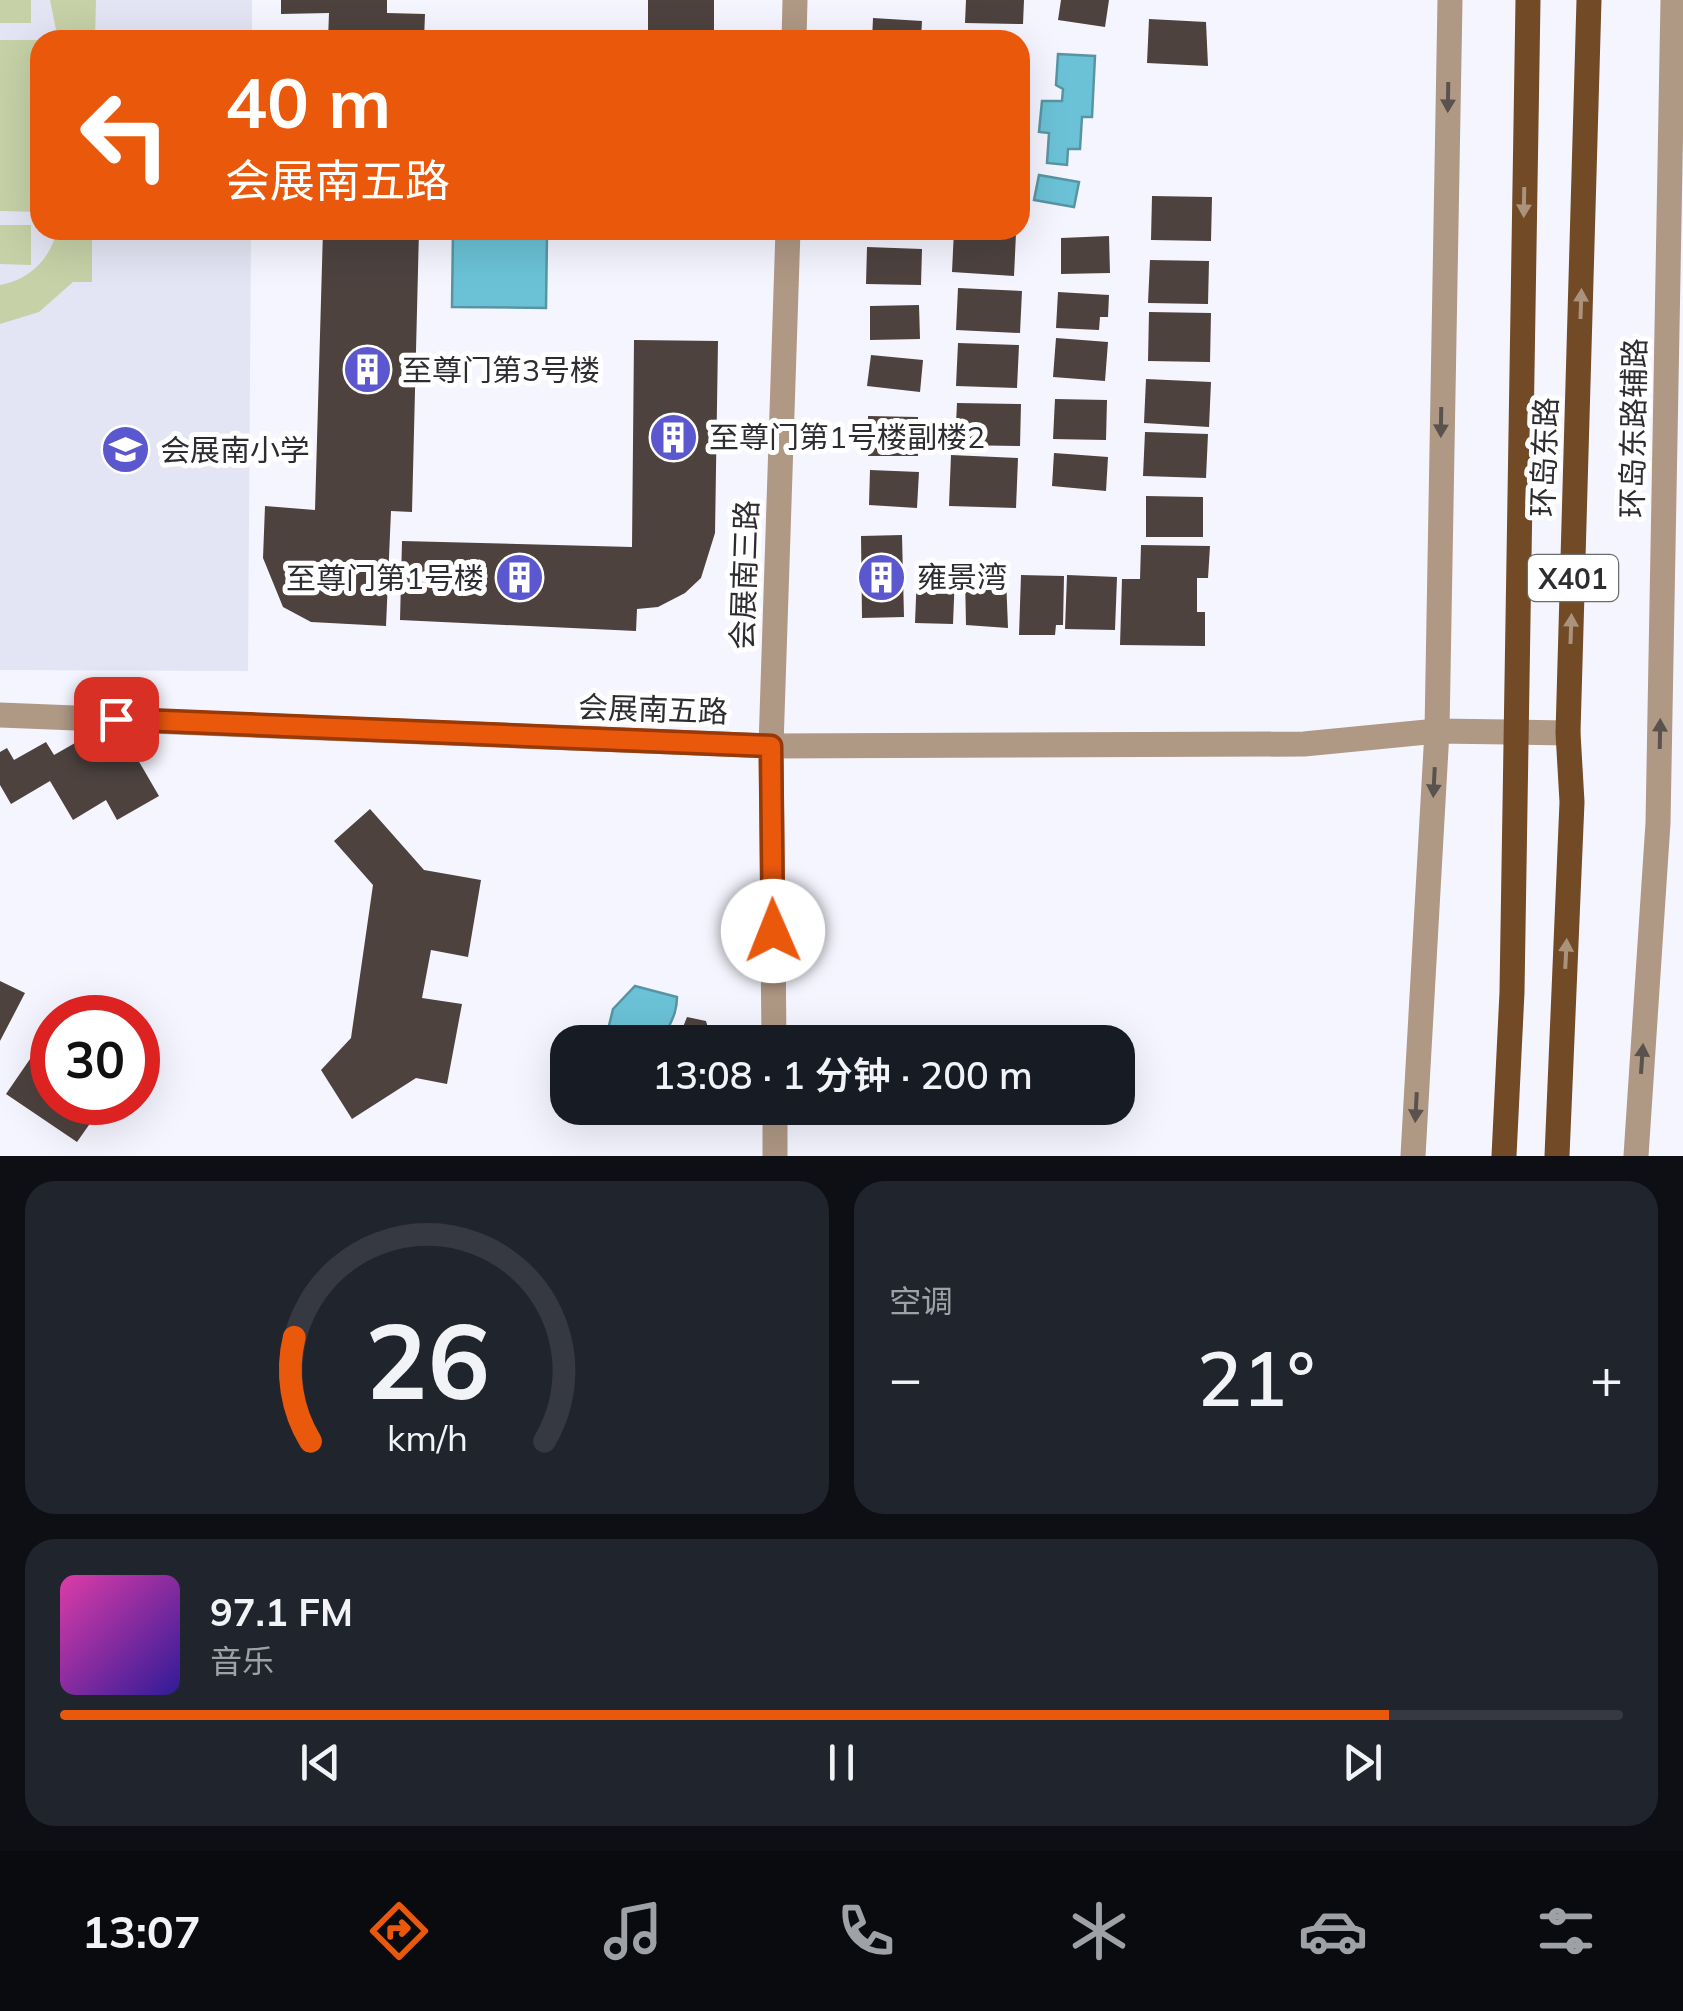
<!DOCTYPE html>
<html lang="zh">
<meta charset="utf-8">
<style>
body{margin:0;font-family:Mulish,"Noto Sans SC",sans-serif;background:#20242c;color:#f1f3f6;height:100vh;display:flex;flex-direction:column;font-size:38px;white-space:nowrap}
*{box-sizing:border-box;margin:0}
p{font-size:32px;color:#9ea1a6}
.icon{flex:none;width:55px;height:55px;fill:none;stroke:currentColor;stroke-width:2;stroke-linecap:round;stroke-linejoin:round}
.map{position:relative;height:1156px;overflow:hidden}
.sheet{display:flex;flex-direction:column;gap:25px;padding:25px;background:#0d0f14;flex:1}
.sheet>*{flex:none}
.banner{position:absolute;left:30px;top:30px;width:1000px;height:210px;border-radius:30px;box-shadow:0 10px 40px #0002;background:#ea580c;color:#fff;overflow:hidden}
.speed{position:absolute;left:30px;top:995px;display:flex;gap:20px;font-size:50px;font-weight:700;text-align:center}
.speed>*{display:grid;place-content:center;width:130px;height:130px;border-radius:50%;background:#171b24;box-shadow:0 10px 40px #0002;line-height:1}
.speed .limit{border:15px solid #d22;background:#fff;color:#111}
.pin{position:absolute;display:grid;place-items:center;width:85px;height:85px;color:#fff;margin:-42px;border-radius:20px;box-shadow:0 5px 15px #0006}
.me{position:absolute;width:110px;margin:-55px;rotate:359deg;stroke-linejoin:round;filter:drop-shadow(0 0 8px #0008)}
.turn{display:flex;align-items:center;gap:35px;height:210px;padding:0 30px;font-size:45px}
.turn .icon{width:130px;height:130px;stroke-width:2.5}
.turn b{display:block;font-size:70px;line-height:85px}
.big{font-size:75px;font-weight:600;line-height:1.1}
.sheet .tile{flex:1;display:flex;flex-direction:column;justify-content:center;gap:15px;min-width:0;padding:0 35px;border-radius:30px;background:#20242c}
.sheet .dial{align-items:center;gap:0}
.dial svg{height:260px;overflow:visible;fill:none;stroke:#363941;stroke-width:7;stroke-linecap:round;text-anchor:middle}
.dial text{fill:#f1f3f6;stroke:none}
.song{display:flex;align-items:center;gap:30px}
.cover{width:120px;height:120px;border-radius:15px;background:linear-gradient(135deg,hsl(320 70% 55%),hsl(250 70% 35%))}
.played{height:10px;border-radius:5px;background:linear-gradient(90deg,#ea580c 85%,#363941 85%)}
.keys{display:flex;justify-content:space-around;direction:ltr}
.heat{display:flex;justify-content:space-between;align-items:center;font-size:55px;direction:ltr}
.sheet .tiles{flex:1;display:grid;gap:25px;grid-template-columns:1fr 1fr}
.tile:last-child{grid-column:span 2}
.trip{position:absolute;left:550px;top:1025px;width:585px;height:100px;border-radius:30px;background:#171b24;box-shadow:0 10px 40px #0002;font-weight:600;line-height:100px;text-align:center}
.menu{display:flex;height:160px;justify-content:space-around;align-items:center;background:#090b0e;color:#9ea1a6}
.menu .icon{width:70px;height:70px}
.menu .current{color:#ea580c}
.menu b{font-size:45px;color:#f1f3f6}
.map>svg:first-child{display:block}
</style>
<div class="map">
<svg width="1683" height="1156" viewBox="0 0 1683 1156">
<rect width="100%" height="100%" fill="#f5f5ff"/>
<polygon fill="#e4e5f4" points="0,0 252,0 252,40 40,40 40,230 251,230 248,671 0,670"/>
<g fill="#c6d1a7">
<rect x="0" y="0" width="31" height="23"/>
<polygon points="50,0 96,0 95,40 58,40"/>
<polygon points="0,40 40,40 40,212 0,211"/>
<polygon points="0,225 31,225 31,265 0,264"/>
<path d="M 57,230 L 92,230 L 92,282 L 73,282 L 39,312 L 0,324 L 0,285 C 30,279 50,260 57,230 Z"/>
</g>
<g fill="#6bc2d6" stroke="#5895a4" stroke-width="2.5">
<polygon points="1058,54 1095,56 1092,117 1082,117 1080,149 1068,149 1067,165 1047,163 1049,133 1039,132 1042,101 1062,101 1063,89 1056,85"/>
<polygon points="1039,175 1079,182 1074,207 1034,200"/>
<polygon points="453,230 547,235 546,308 452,307"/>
<path d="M 635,986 L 677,997 C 677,1020 664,1028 665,1042 L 605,1042 L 613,1009 Z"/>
</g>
<g fill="#4d423e">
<polygon points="281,0 387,0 387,13 425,14 424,40 328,40 329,13 281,14"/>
<rect x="648" y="0" width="66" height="40"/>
<polygon points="966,0 1024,0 1023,24 965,23"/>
<polygon points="1061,0 1109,0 1105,27 1058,20"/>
<polygon points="873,18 922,21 921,40 872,40"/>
<polygon points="1149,19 1206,22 1208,66 1147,63"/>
<polygon points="1152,196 1212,197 1211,241 1151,240"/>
<polygon points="323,230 419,230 412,512 391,511 386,626 311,622 283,607 263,558 265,506 315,510"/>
<polygon points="954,230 1016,233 1014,276 952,272"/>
<polygon points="1109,236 1110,273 1061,274 1061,238"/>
<polygon points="867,247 922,249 921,285 866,284"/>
<polygon points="1150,260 1209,261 1208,304 1148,303"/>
<polygon points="958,288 1022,291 1020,333 956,330"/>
<polygon points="1058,292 1109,295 1108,317 1100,317 1099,330 1056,328"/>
<polygon points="919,305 920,339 870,340 870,306"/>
<polygon points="1149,312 1211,313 1210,362 1148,361"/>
<polygon points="1056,338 1108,342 1105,381 1053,377"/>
<polygon points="634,340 718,341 715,533 701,578 685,593 658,607 637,609 636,631 400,620 402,541 632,547"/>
<polygon points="958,343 1019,345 1017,388 956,386"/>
<polygon points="871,355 923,360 920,392 867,386"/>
<polygon points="1146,379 1211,382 1209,427 1144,423"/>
<polygon points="1055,399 1107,400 1106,440 1053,439"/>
<polygon points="957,403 1021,404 1020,446 955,445"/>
<polygon points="868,416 918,417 918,456 868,456"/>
<polygon points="1145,432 1208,434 1206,478 1143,476"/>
<polygon points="1054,453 1108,457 1106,491 1052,486"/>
<polygon points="951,455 1018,458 1016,508 949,506"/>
<polygon points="870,470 919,472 917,508 869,505"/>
<polygon points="1146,496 1203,497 1203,537 1146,537"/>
<polygon points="902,535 904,617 862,618 861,536"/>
<polygon points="1141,545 1210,546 1208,578 1197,578 1197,612 1205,612 1205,646 1120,645 1122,579 1140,579"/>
<polygon points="917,573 955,574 953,624 915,623"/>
<polygon points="965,575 1006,578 1008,628 966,625"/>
<polygon points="1021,575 1064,576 1063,625 1056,625 1055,635 1019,635"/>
<polygon points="1067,575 1117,577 1115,630 1065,629"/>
<polygon points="82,739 94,760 127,741 159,796 117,820 106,800 73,820 50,781 11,804 0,785 0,752 7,748 14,760 46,742 54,755"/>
<polygon points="370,809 424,870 481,880 468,957 431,950 422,998 462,1004 447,1084 416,1078 352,1119 321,1070 351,1038 373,885 334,841"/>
<polygon points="0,981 25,993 0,1041"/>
<polygon points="687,1017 706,1021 712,1042 677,1042"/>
<polygon points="52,1027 52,1102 105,1102 77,1142 6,1094"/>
<polygon points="609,1108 702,1108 702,1117 609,1121"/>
</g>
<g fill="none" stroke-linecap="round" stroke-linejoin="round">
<g stroke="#af9884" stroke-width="25">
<polyline points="794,40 795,0"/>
<polyline points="0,715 771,746 1304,744 1437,731 1568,733"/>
<polyline points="774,1042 771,746 788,230"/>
<polyline points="775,1108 775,1156"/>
</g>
<g stroke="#af9884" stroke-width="25">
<polyline points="1413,1156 1437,731 1450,0"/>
<polyline points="1636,1156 1658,823 1673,0"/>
</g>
<g stroke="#724a25" stroke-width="25">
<polyline points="1504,1156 1512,992 1528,0"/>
<polyline points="1557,1156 1572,802 1568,733 1589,0"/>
</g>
</g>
<defs><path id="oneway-solid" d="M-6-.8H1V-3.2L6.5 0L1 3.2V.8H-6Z" transform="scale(2.5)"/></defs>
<g fill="#5a524e">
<use href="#oneway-solid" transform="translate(1448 97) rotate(91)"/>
<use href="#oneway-solid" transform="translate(1441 422) rotate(91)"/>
<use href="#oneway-solid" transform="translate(1660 734) rotate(-89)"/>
<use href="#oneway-solid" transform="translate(1434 782) rotate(93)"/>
<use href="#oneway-solid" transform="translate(1642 1059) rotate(-86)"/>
<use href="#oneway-solid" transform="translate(1416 1107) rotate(93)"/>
</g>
<g fill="#aa927c">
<use href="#oneway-solid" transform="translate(1524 202) rotate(91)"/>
<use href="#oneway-solid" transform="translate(1581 304) rotate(-88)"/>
<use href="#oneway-solid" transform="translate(1571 629) rotate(-88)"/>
<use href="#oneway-solid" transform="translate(1566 954) rotate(-87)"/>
</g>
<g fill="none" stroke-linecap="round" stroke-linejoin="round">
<defs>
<polyline id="route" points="116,719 771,746 773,931"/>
</defs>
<use href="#route" stroke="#983908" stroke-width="25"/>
<use href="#route" stroke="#ea580c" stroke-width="18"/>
</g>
<defs>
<symbol id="building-disc" viewBox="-11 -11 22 22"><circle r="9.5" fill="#5a57cf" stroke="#fff"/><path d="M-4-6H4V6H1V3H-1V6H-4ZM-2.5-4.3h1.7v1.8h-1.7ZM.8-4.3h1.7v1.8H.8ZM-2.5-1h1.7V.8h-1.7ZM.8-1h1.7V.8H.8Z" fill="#fff"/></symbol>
<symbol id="school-disc" viewBox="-11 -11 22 22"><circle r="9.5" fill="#5a57cf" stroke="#fff"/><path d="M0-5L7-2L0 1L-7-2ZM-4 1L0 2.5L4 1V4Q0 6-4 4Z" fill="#fff"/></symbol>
</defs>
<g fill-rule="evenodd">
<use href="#building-disc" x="340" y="342" width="55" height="55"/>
<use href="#building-disc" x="646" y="410" width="55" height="55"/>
<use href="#school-disc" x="98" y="422" width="55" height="55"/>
<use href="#building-disc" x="854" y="550" width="55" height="55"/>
<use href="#building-disc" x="492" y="550" width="55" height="55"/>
</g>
<g text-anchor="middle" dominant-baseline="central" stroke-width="10" stroke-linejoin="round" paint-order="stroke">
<rect fill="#fff" stroke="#6b6b6f" stroke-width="2.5" x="1528" y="555" width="90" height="46" rx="8"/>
<g font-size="28" font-weight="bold" fill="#2c2c31">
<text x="1573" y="578">X401</text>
</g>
<g font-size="30" fill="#2c2c31" stroke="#fff" text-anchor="start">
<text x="402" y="370">至尊门第3号楼</text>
<text x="709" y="437">至尊门第1号楼副楼2</text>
<text x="160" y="450">会展南小学</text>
<text x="917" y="577">雍景湾</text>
<text x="484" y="578" text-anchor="end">至尊门第1号楼</text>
</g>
<g font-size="30" fill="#2c2c31" stroke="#fff">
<text transform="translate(1633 428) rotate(-89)">环岛东路辅路</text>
<text transform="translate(1544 457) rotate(-88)">环岛东路</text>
<text transform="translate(744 575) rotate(-88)">会展南三路</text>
<text transform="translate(653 709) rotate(2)">会展南五路</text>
</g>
</g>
</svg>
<div class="speed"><div class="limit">30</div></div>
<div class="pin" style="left:116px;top:719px;background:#d93025"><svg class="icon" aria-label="arrive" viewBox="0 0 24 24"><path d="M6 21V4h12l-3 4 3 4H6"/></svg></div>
<svg class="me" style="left:773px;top:931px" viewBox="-20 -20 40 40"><circle r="19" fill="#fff"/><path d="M0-13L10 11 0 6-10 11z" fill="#ea580c"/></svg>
<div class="trip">13:08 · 1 分钟 · 200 m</div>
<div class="banner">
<div class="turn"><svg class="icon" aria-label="left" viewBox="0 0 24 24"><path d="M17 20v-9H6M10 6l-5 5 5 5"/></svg><div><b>40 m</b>会展南五路</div></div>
</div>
</div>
<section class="sheet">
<div class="tiles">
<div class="tile dial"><svg viewBox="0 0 100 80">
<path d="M14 69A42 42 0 1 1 86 69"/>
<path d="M14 69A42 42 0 0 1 9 37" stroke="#ea580c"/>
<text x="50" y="56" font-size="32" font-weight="700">26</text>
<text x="50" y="72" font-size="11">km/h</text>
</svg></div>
<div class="tile"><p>空调</p>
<div class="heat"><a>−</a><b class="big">21°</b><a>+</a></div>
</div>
<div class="tile">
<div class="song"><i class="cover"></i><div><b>97.1 FM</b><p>音乐</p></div></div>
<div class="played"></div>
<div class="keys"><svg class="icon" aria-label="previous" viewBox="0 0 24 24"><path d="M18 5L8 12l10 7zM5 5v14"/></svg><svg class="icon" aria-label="pause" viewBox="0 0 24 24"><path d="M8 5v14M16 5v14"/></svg><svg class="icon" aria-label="next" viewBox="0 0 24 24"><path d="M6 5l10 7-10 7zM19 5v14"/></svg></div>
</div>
</div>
</section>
<nav class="menu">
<b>13:07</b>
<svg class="icon current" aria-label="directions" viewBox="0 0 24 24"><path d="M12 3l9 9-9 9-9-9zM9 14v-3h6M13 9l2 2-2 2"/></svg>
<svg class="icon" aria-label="music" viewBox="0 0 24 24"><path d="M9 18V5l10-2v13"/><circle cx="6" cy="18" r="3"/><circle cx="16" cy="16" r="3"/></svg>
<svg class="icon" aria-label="phone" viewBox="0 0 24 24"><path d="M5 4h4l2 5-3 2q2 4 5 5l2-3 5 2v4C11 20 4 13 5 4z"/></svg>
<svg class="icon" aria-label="climate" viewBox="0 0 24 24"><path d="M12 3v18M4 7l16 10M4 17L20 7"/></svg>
<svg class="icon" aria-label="car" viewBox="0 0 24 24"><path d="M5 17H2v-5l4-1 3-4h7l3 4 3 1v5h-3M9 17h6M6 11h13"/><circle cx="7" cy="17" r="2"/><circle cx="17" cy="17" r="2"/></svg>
<svg class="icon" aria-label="filters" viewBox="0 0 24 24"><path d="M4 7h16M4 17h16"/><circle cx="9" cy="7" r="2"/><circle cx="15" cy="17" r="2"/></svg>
</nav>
